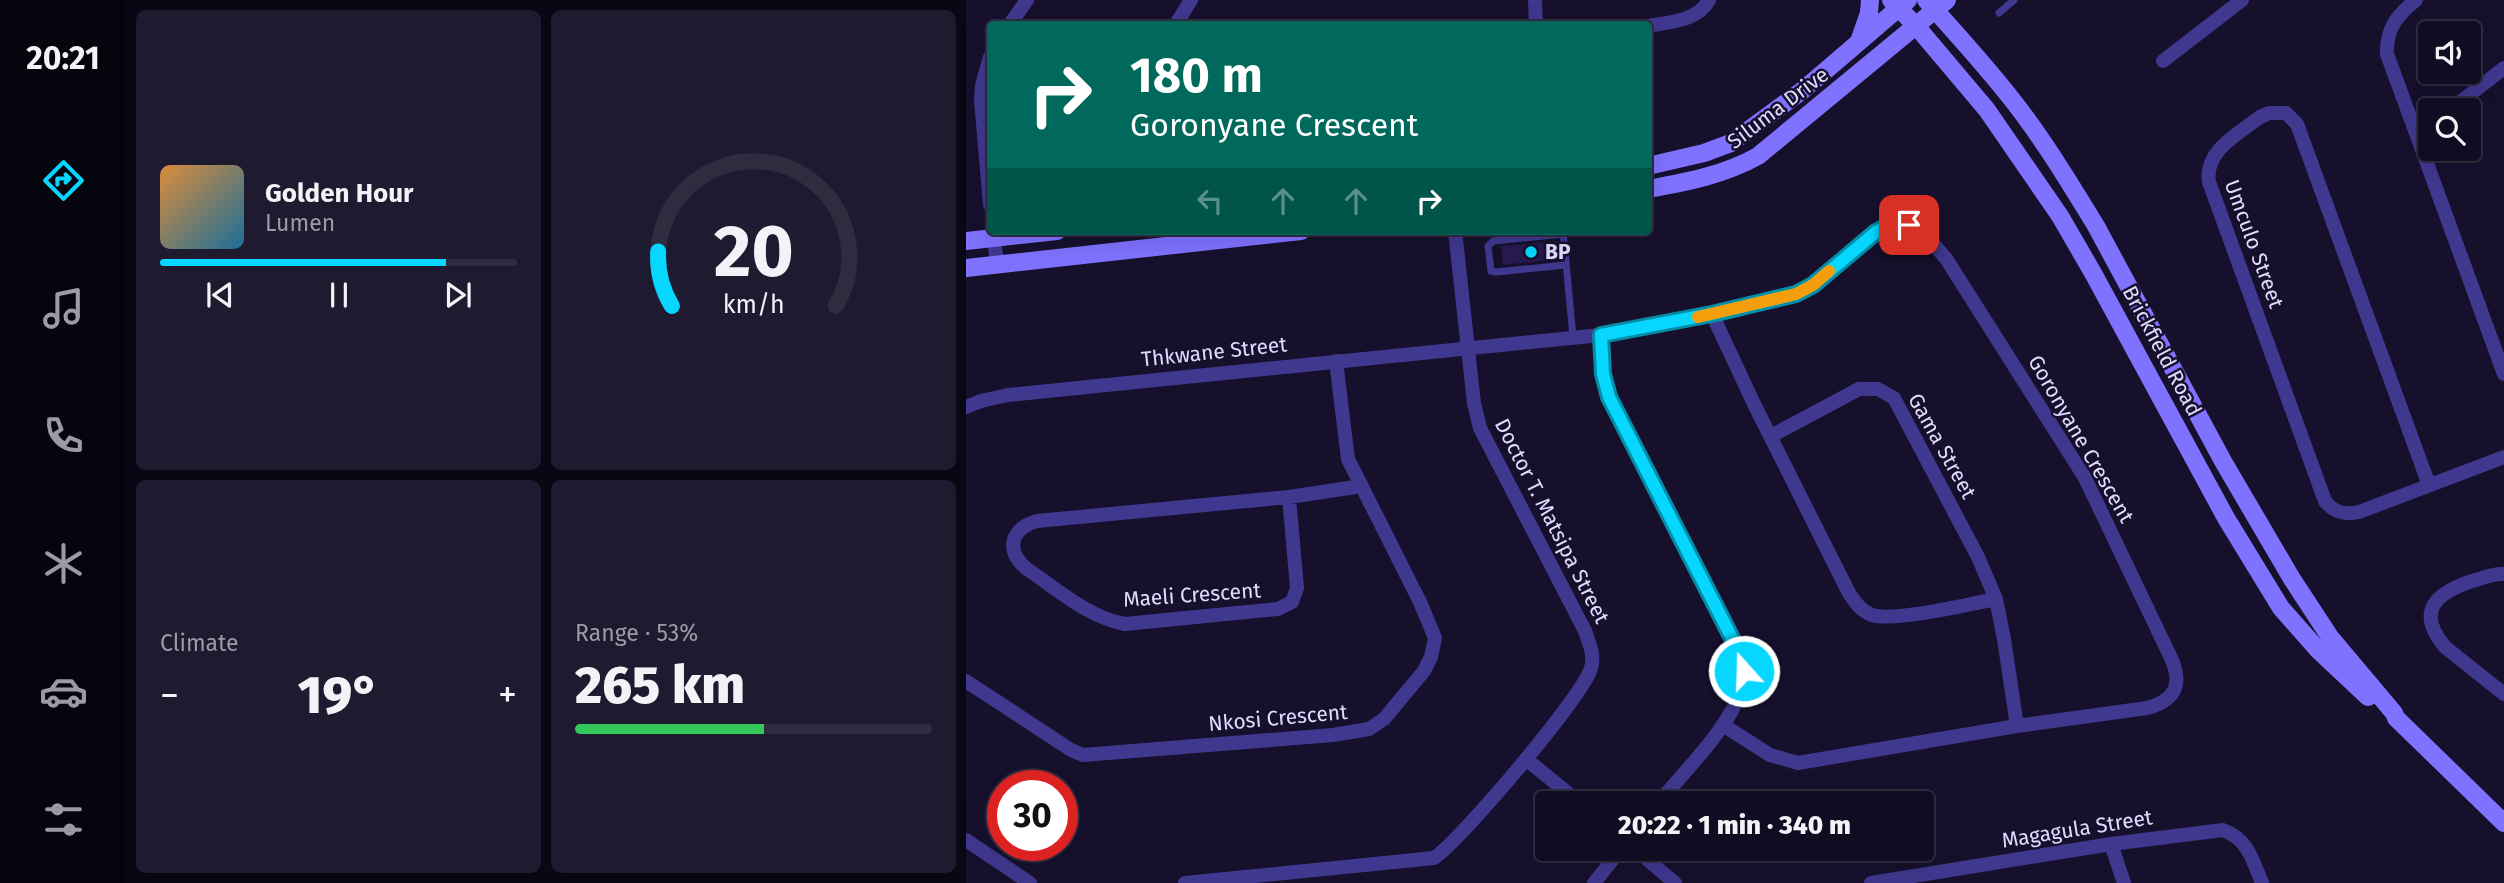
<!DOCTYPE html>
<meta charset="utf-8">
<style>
body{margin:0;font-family:"Fira Sans",sans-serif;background:#1e1a2f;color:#f1f3f6;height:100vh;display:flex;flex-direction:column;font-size:26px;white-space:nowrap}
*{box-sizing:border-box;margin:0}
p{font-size:23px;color:#9c9ba5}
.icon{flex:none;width:38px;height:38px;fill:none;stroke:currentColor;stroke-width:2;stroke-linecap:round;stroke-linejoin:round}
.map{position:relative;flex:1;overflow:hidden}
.sheet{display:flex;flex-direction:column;gap:10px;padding:10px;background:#090713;width:840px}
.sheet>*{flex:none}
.top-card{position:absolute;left:21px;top:21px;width:665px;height:214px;border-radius:7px;box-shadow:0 7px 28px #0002,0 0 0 2px #302c40;background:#00695c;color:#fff;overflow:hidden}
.fabs{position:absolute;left:1452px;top:21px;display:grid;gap:14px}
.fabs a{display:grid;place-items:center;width:63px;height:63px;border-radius:7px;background:#100c22;box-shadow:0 7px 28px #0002,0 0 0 2px #302c40;font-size:35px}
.speed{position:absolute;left:21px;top:770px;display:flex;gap:14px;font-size:35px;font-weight:700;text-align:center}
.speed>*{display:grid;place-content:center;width:91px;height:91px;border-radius:50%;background:#100c22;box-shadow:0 7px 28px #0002,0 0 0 2px #302c40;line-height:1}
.speed .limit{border:10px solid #d22;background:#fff;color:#111}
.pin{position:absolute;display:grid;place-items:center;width:60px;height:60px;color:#fff;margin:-30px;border-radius:14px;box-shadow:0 4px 10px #0006}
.me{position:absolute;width:77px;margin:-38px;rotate:340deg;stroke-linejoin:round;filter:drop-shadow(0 0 5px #0008)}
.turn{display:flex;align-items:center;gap:24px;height:147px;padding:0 28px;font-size:32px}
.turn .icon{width:91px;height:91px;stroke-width:2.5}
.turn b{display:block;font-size:49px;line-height:60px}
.lanes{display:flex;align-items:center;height:66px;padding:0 28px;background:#0003;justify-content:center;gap:35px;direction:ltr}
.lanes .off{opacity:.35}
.big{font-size:52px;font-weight:800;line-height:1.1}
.sheet .card{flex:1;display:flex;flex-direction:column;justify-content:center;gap:10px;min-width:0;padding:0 24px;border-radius:10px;background:#1e1a2f}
.sheet .dial{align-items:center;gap:0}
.dial svg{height:182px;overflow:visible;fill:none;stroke:#302c40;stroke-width:7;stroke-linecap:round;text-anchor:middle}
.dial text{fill:#f1f3f6;stroke:none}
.song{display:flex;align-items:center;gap:21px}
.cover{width:84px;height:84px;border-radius:10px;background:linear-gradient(135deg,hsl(30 70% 55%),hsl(200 70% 35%))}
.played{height:7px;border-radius:4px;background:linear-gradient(90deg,#07d7ff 80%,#302c40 80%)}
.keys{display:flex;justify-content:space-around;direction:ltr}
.heat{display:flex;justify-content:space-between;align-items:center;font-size:38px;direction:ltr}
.charge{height:10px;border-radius:5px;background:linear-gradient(90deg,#34c759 53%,#302c40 0)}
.sheet .tiles{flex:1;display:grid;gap:10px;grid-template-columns:repeat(2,1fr)}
.trip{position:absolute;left:569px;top:791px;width:399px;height:70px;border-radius:7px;background:#100c22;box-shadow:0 7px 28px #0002,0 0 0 2px #302c40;font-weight:800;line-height:70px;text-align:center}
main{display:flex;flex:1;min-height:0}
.tab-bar{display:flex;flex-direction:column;width:126px;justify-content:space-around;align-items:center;background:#06050e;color:#9c9ba5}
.tab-bar .icon{width:49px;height:49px}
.tab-bar .on{color:#07d7ff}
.tab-bar b{font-size:32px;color:#f1f3f6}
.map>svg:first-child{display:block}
</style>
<main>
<nav class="tab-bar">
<b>20:21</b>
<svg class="icon on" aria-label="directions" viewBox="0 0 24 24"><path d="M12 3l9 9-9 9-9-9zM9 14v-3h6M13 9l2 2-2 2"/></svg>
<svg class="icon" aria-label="music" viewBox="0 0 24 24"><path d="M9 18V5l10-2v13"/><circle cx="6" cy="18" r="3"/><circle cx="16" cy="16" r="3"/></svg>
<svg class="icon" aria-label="phone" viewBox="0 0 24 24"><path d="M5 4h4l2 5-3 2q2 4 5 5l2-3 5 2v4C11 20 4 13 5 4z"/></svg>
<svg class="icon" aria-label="climate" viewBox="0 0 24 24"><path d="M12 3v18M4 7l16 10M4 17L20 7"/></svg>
<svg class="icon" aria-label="car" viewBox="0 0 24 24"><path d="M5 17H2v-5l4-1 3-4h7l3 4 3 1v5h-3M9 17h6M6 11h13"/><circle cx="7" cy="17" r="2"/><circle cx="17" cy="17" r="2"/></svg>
<svg class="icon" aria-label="filters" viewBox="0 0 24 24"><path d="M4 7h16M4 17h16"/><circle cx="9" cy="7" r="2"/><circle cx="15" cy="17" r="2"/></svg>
</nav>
<section class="sheet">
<div class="tiles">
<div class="card">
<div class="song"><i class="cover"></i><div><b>Golden Hour</b><p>Lumen</p></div></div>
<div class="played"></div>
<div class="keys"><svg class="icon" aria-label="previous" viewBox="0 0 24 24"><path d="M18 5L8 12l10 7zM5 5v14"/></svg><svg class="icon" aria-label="pause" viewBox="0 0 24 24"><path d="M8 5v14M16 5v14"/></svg><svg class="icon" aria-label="next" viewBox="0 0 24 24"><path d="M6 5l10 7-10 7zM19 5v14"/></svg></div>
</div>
<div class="card dial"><svg viewBox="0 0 100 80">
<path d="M14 69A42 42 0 1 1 86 69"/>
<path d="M14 69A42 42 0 0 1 8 45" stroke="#07d7ff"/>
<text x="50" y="56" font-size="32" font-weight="700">20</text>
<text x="50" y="72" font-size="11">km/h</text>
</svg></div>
<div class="card"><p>Climate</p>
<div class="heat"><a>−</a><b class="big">19°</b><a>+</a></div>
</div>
<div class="card"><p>Range · 53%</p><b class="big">265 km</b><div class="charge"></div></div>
</div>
</section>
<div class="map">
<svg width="1538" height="883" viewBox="0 0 1538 883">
<rect width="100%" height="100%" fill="#16102d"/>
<polygon fill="#281a4f" points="592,241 594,259 537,265 535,246"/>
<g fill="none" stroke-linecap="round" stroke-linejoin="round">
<g stroke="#40388f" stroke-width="7">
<polyline points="1033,13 1048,0"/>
<polyline points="597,231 607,337"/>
<polyline points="597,234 527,241 522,246 525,271 530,272 599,265"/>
</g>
<g stroke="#40388f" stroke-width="14">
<polyline points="569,0 570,24"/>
<path d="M 1450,0 C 1431,15 1420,29 1421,54 L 1538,374"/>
<polyline points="44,24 61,0"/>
<polyline points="210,24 225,0"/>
<path d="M 682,26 C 704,22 732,21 743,0"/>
<polyline points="24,57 16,85 15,100 24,205"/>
<polyline points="1197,61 1276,0"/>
<polyline points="1484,110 1538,68"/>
<polyline points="27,231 31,263"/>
<path d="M 746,314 L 788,404 L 883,593 C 889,602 895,611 906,615 C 929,622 1003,604 1030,599"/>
<path d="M 635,335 L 637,375 L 643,397 L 772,650 C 776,661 779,670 777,682 C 771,720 717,773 692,803"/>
<path d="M 0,407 L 15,401 L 42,395 L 635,335 L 746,314 L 818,298 L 839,290 L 910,232 C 943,212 961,236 981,260 L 1119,478 L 1206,660 C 1217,687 1207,701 1181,708 L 1051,726 L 832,763 L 804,755 L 757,725"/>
<polyline points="805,436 893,389 912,389 928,398 1012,557 1030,599 1038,639 1051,726"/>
<path d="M 1463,485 L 1331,124 L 1320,113 L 1303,113 L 1294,117 C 1272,134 1238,151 1243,182 L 1359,501 C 1368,513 1379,515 1393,512 L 1538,457"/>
<path d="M 323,497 L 331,588 L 326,602 L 312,609 L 159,624 C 123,618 91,589 61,569 C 39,551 44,529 71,521 L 323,497 L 396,486"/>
<path d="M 1538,574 C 1527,573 1517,578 1506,581 C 1470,593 1449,611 1479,647 L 1538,694"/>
<polyline points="0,681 105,750 117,755 367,735 403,729 418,719 458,671 465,657 469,638 454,602 382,459 370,361"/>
<polyline points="560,759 614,803"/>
<polyline points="0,840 64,883"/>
<polyline points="1145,844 1158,883"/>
<polyline points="669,849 709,883"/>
<path d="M 219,883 L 468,858 C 494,841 618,695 625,668 C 629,655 623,643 619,631 L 514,428 L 508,403 L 489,231"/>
<polyline points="628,883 655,849"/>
<path d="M 905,883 L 1145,844 L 1257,830 C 1282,839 1287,861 1296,883"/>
</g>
<g stroke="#7f72ff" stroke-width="18">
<polyline points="925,0 951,27 1021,110 1094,216 1127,273 1260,518 1315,608 1353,651 1402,697"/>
<path d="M 960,0 C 989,32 1017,63 1044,97 C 1076,137 1103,182 1130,226 L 1258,463 L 1326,579 L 1364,637 L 1428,713 L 1430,718 L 1538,823"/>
<polyline points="894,39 903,13 904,0"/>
<polyline points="682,166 738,153 765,143 837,90 942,0"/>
<path d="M 682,189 C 721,182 758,175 792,156 L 981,0"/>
<polyline points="0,241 91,231"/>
<polyline points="0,268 335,231"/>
</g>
</g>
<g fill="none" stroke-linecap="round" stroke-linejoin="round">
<defs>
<path id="route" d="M 778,671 L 772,650 L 643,397 L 637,374 L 635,335 L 746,314 L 830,294 L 847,285 L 910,232 C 922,225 930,223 943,225"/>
</defs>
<use href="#route" stroke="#058ca6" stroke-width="18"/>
<use href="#route" stroke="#07d7ff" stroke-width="12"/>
<polyline stroke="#f59e0b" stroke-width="12" points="732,317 830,294 847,285 863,271"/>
</g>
<circle fill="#07d7ff" stroke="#16102d" stroke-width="2.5" cx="565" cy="252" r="7"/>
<g text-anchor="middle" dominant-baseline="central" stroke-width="5" stroke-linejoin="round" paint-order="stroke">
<g font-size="21" fill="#e2dbff" stroke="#16102d">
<text transform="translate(812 108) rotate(-37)">Siluma Drive</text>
<text transform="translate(1288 244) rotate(70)">Umculo Street</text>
<text transform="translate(1196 351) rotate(62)">Brickfield Road</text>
<text transform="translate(248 352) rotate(-6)">Thkwane Street</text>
<text transform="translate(1115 439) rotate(60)">Goronyane Crescent</text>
<text transform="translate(976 446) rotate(61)">Gama Street</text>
<text transform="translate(586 521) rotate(63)">Doctor T. Matsipa Street</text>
<text transform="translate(226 595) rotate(-4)">Maeli Crescent</text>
<text transform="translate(312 718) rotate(-5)">Nkosi Crescent</text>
<text transform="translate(1111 829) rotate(-9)">Magagula Street</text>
</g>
<g font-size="21" font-weight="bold" fill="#e2dbff" stroke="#16102d" text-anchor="start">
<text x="579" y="252">BP</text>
</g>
</g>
</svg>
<div class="fabs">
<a><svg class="icon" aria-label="sound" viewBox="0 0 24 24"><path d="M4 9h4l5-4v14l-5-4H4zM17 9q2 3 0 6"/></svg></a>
<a><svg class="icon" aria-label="search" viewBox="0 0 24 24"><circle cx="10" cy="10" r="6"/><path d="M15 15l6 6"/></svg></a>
</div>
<div class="speed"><div class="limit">30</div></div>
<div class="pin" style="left:943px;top:225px;background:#d93025"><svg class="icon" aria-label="arrive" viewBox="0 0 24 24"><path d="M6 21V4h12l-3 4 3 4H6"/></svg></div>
<svg class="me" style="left:778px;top:671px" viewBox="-20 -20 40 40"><circle r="17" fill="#07d7ff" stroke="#fff" stroke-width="3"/><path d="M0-11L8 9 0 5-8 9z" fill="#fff"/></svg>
<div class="trip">20:22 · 1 min · 340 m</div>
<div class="top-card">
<div class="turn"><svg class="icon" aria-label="right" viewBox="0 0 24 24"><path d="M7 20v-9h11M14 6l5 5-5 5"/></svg><div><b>180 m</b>Goronyane Crescent</div></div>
<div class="lanes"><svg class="icon off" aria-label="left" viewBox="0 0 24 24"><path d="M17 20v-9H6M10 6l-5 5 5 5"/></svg><svg class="icon off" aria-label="ahead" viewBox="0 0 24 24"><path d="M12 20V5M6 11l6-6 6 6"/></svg><svg class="icon off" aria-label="ahead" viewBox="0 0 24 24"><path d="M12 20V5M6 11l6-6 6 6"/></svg><svg class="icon" aria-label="right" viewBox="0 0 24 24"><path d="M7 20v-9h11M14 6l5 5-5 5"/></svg></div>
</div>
</div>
</main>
